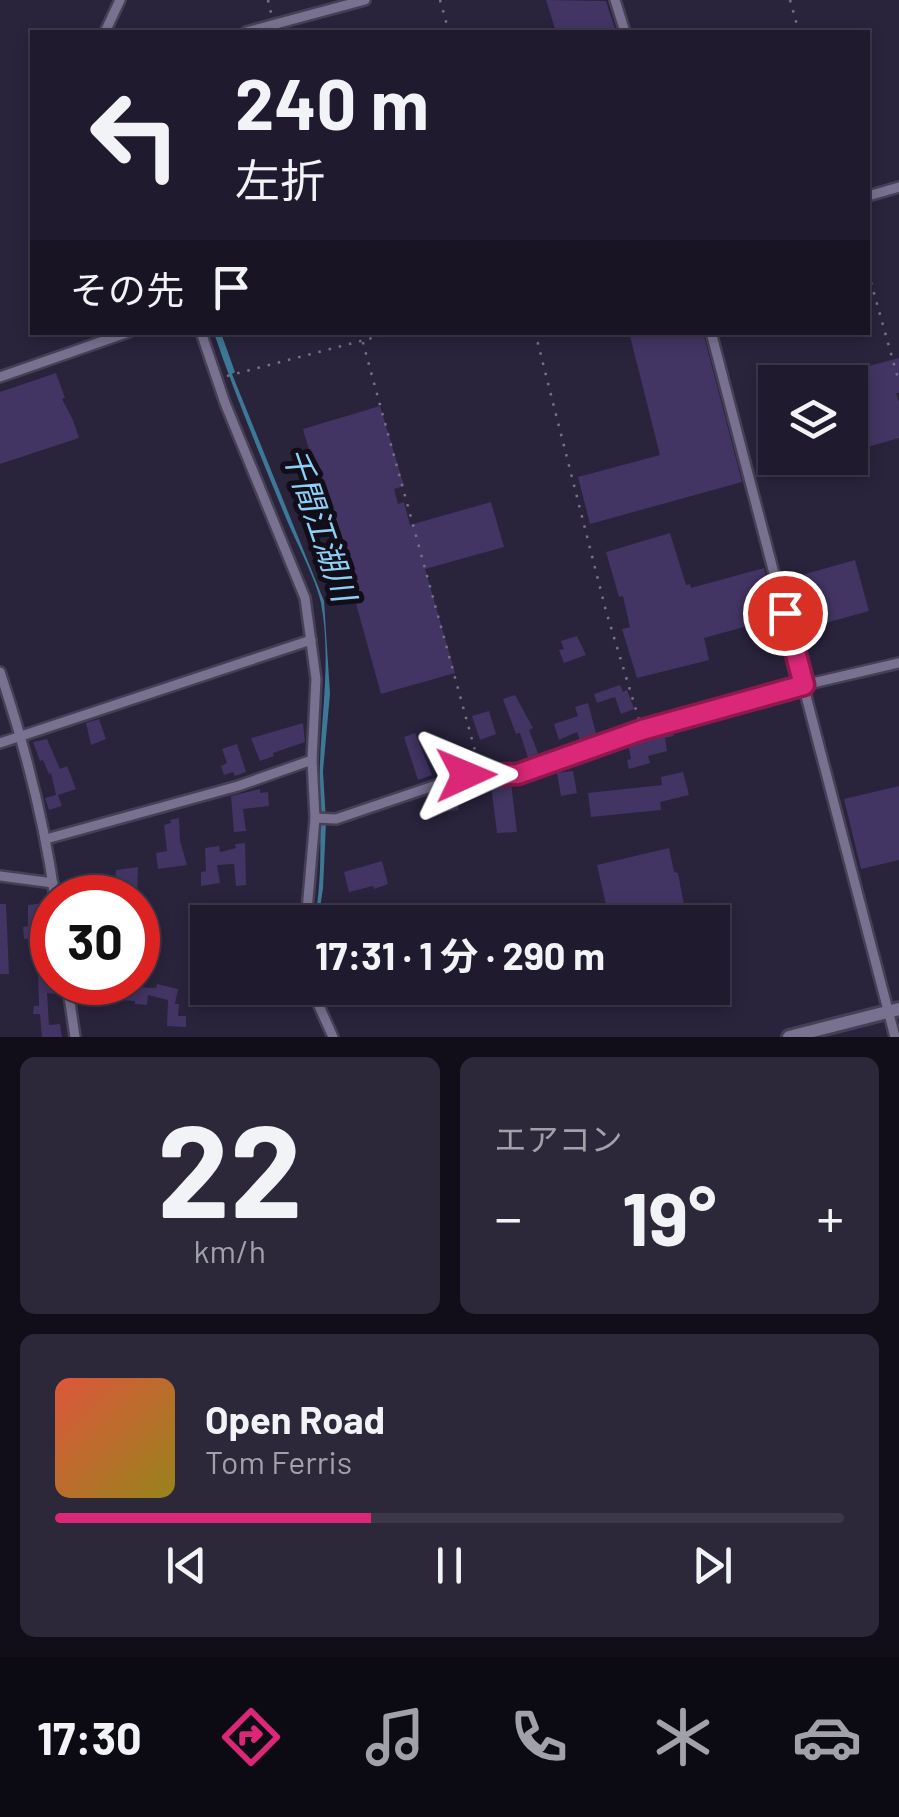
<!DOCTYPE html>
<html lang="ja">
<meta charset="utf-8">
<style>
body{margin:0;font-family:Barlow,"Noto Sans JP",sans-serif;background:#2c2739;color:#f1f3f6;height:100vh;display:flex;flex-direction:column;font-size:38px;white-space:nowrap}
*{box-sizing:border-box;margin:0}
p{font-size:32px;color:#a1a1aa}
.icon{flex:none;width:55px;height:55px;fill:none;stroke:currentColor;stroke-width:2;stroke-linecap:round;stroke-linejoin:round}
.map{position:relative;height:1037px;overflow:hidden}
.details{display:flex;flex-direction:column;gap:20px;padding:20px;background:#110e19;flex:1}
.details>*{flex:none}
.guide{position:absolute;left:30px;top:30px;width:840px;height:305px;border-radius:0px;box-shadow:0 5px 15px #0003,0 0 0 2px #3c3849;background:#1f1a2d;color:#f1f3f6;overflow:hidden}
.fabs{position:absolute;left:758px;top:365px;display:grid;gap:20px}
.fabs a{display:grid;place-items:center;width:110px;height:110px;border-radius:0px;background:#1f1a2d;box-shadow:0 5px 15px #0003,0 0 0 2px #3c3849;font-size:50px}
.speed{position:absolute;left:30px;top:875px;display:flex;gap:20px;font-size:50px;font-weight:700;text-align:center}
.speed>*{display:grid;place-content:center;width:130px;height:130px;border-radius:50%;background:#1f1a2d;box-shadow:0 5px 15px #0003,0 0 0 2px #3c3849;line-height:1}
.speed .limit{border:15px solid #d22;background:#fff;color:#111}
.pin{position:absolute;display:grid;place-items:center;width:85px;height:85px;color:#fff;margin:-42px;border:5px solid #fff;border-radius:50%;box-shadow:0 2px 10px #0007}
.me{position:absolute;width:110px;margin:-55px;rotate:89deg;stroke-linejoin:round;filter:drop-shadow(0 0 8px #0008)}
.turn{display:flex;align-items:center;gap:35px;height:210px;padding:0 40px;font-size:45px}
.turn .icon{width:130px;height:130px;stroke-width:2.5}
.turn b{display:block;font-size:70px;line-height:85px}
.then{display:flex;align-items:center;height:95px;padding:0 40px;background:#0003;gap:20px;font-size:38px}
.big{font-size:75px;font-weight:700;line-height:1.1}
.details .tile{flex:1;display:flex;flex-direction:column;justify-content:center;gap:15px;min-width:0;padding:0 35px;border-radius:15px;background:#2c2739}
.details .dial{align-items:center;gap:0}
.dial b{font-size:130px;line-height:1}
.song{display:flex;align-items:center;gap:30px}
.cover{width:120px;height:120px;border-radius:15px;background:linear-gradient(135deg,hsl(10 70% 55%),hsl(50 70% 35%))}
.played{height:10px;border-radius:5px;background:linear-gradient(90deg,#db2777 40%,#3c3849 40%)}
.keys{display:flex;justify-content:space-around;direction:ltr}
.heat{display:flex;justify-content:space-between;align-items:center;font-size:55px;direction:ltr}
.details .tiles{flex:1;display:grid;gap:20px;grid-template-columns:1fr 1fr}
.tile:last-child{grid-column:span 2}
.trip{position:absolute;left:190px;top:905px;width:540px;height:100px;border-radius:0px;background:#1f1a2d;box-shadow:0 5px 15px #0003,0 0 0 2px #3c3849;font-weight:700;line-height:100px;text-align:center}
.dock{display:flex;height:160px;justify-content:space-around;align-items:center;background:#0c0a12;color:#a1a1aa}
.dock .icon{width:70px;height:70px}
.dock .on{color:#db2777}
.dock b{font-size:45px;color:#f1f3f6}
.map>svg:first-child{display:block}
</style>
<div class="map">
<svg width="899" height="1037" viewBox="0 0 899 1037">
<rect width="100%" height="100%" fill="#29233c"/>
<path fill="#3d7896" d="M 214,333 L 221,333 L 235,372 L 232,374 L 324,601 L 330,694 L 323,771 L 326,822 L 323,888 L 318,922 L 314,922 C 325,869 318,817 320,763 C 322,709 331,656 321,603 C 316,579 296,542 286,518 C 261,457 235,395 214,333 Z"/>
<g fill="#423563">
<polygon points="546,0 606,1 616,32 556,32"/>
<polygon points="629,332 703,332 742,482 590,524 578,477 660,455"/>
<polygon points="899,358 899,393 896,393 899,402 899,438 850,452 850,382 817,382 817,380"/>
<polygon points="56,373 65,398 62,399 73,420 79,438 0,464 0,392"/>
<polygon points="380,406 404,486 394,489 398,504 404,502 410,525 491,502 504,547 425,569 455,673 381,694 332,517 329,518 303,429"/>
<polygon points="670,533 686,585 690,584 691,588 764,568 777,618 704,638 709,660 637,678 622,629 630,627 623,596 619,597 606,552"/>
<polygon points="855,560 869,611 797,631 784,580"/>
<polygon points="577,636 586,655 564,663 559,650 564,649 561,641"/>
<polygon points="620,685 623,692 627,690 634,709 621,714 615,697 597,703 594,694"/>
<polygon points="515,695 533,728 529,730 538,753 528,758 520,733 516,734 503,699"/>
<polygon points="588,703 597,737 581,743 577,732 559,740 554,724 578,716 575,707"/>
<polygon points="489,711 496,734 480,740 472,716"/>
<polygon points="99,719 106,739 91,745 86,723"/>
<polygon points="303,723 305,742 273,753 274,756 260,761 251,738"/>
<polygon points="672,730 674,736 665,738 667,751 648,756 650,763 629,769 627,760 631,759 628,744"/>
<polygon points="415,733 432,775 418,780 404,737"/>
<polygon points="47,739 60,769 67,766 76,789 58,795 62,806 49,810 45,798 56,795 51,773 49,774 43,760 40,761 33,742"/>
<polygon points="237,744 246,772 235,776 233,772 224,775 221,766 227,763 222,749"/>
<polygon points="573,771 577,793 561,796 557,773"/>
<polygon points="683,772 689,795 660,802 661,810 591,817 588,793 662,785 661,777"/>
<polygon points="511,783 517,832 497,833 491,785"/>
<polygon points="899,786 899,860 861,869 844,799"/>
<polygon points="455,787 459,810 444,812 441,792"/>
<polygon points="260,789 260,793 268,792 269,806 243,809 246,831 234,832 231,796"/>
<polygon points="179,818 180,841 187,865 158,869 156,853 167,851 164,825 171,823 170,820"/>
<polygon points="245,843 246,885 236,886 234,864 217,865 220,883 201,886 201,872 206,871 205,848 219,846 220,852 236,848 235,844"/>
<polygon points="669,848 674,872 678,873 686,916 660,922 610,922 597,865"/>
<polygon points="382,861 388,884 374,889 373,886 349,892 344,872"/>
<polygon points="138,867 137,898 81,898 81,895 74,897 72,887 91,881 94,891 115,888 116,870"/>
<polygon points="45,903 49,938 24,939 23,927 28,926 28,905"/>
<polygon points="0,904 6,904 9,974 0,974"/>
<polygon points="52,972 52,982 59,982 61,994 47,993 49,1025 60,1024 62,1037 42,1037 40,1014 33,1014 34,1006 39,1006 38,973"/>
<polygon points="157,984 178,989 175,1004 179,1004 178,1016 186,1016 186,1027 167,1026 168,1000 148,995 147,1005 135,1004 135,1001 122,1000 122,991 135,992 131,991 131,987 156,988"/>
</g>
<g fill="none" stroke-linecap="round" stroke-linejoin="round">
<defs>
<g id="street">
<polyline points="615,0 625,32"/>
<polyline points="105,32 120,0"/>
<polyline points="246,32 365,0"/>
<polyline points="868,196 899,187"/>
<polyline points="201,332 225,403 305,598 316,679 312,760 315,818 306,922"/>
<polyline points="711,332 895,1037"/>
<polyline points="0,377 129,332"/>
<path d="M 0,672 C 25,746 44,820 55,898"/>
<polyline points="0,743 311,640"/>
<polyline points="315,818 336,819 466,775 519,774 642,730 804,685 899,663"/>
<polyline points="46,839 238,786 312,760"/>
<polyline points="0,876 53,883"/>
<polyline points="67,982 75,1037"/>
<polyline points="311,988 333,1037"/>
</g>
<polyline id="secondary" points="789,1037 899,1009"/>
</defs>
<use href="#street" stroke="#464056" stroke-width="14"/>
<use href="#secondary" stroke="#464056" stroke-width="18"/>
<g stroke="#787289" stroke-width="2.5" stroke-dasharray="2.5 8" stroke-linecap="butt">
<polyline points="268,0 272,17"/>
<polyline points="440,0 449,32"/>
<polyline points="790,0 799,32"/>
<polyline points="868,272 899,382"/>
<polyline points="360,332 479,765"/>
<polyline points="535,332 606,611 640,723"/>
<polyline points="227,376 395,332"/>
</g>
<use href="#street" stroke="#787190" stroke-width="9"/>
<use href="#secondary" stroke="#787190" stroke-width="12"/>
</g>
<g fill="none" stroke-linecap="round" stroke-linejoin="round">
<defs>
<polyline id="route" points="466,775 518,774 642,730 804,685 785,613"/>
</defs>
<use href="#route" stroke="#8e194d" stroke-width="25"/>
<use href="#route" stroke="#db2777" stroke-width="18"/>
</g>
<g text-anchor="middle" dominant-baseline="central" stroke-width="10" stroke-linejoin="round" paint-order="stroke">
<g font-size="32" font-style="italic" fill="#8dd0f5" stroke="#110e1a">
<text transform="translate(321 524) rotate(71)">千間江湖川</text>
</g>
</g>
</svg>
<div class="fabs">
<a><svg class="icon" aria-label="layers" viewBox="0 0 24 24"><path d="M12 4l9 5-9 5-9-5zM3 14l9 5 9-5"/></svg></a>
</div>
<div class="speed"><div class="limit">30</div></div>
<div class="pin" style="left:785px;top:613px;background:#d93025"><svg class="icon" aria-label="arrive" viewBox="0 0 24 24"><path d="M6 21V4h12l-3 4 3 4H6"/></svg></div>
<svg class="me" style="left:466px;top:775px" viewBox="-20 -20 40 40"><path d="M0-17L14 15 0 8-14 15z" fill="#db2777" stroke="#fff" stroke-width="4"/></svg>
<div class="trip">17:31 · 1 分 · 290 m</div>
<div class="guide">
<div class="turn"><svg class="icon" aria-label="left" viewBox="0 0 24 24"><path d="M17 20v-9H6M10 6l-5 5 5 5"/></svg><div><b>240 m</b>左折</div></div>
<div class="then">その先<svg class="icon" aria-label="arrive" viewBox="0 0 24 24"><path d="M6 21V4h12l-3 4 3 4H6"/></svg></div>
</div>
</div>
<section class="details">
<div class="tiles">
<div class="tile dial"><b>22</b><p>km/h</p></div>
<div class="tile"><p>エアコン</p>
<div class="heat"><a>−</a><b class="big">19°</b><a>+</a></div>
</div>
<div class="tile">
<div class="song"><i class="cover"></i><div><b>Open Road</b><p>Tom Ferris</p></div></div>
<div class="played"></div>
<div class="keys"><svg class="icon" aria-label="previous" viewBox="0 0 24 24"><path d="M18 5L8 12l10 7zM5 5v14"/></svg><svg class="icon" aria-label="pause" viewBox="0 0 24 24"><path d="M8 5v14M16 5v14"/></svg><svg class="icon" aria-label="next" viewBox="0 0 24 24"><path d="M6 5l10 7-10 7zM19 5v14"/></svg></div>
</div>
</div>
</section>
<nav class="dock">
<b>17:30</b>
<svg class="icon on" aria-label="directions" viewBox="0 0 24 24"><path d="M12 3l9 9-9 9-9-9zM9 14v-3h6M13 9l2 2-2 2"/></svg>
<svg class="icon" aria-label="music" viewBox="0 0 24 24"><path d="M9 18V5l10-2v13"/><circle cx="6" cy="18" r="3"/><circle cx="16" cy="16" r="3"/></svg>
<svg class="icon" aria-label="phone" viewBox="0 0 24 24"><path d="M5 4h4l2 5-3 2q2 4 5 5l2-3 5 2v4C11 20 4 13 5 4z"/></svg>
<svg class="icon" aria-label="climate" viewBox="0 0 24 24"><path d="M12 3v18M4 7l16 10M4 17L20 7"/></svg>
<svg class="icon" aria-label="car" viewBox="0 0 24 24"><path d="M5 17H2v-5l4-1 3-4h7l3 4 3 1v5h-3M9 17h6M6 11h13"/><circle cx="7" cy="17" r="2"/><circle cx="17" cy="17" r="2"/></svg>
</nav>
